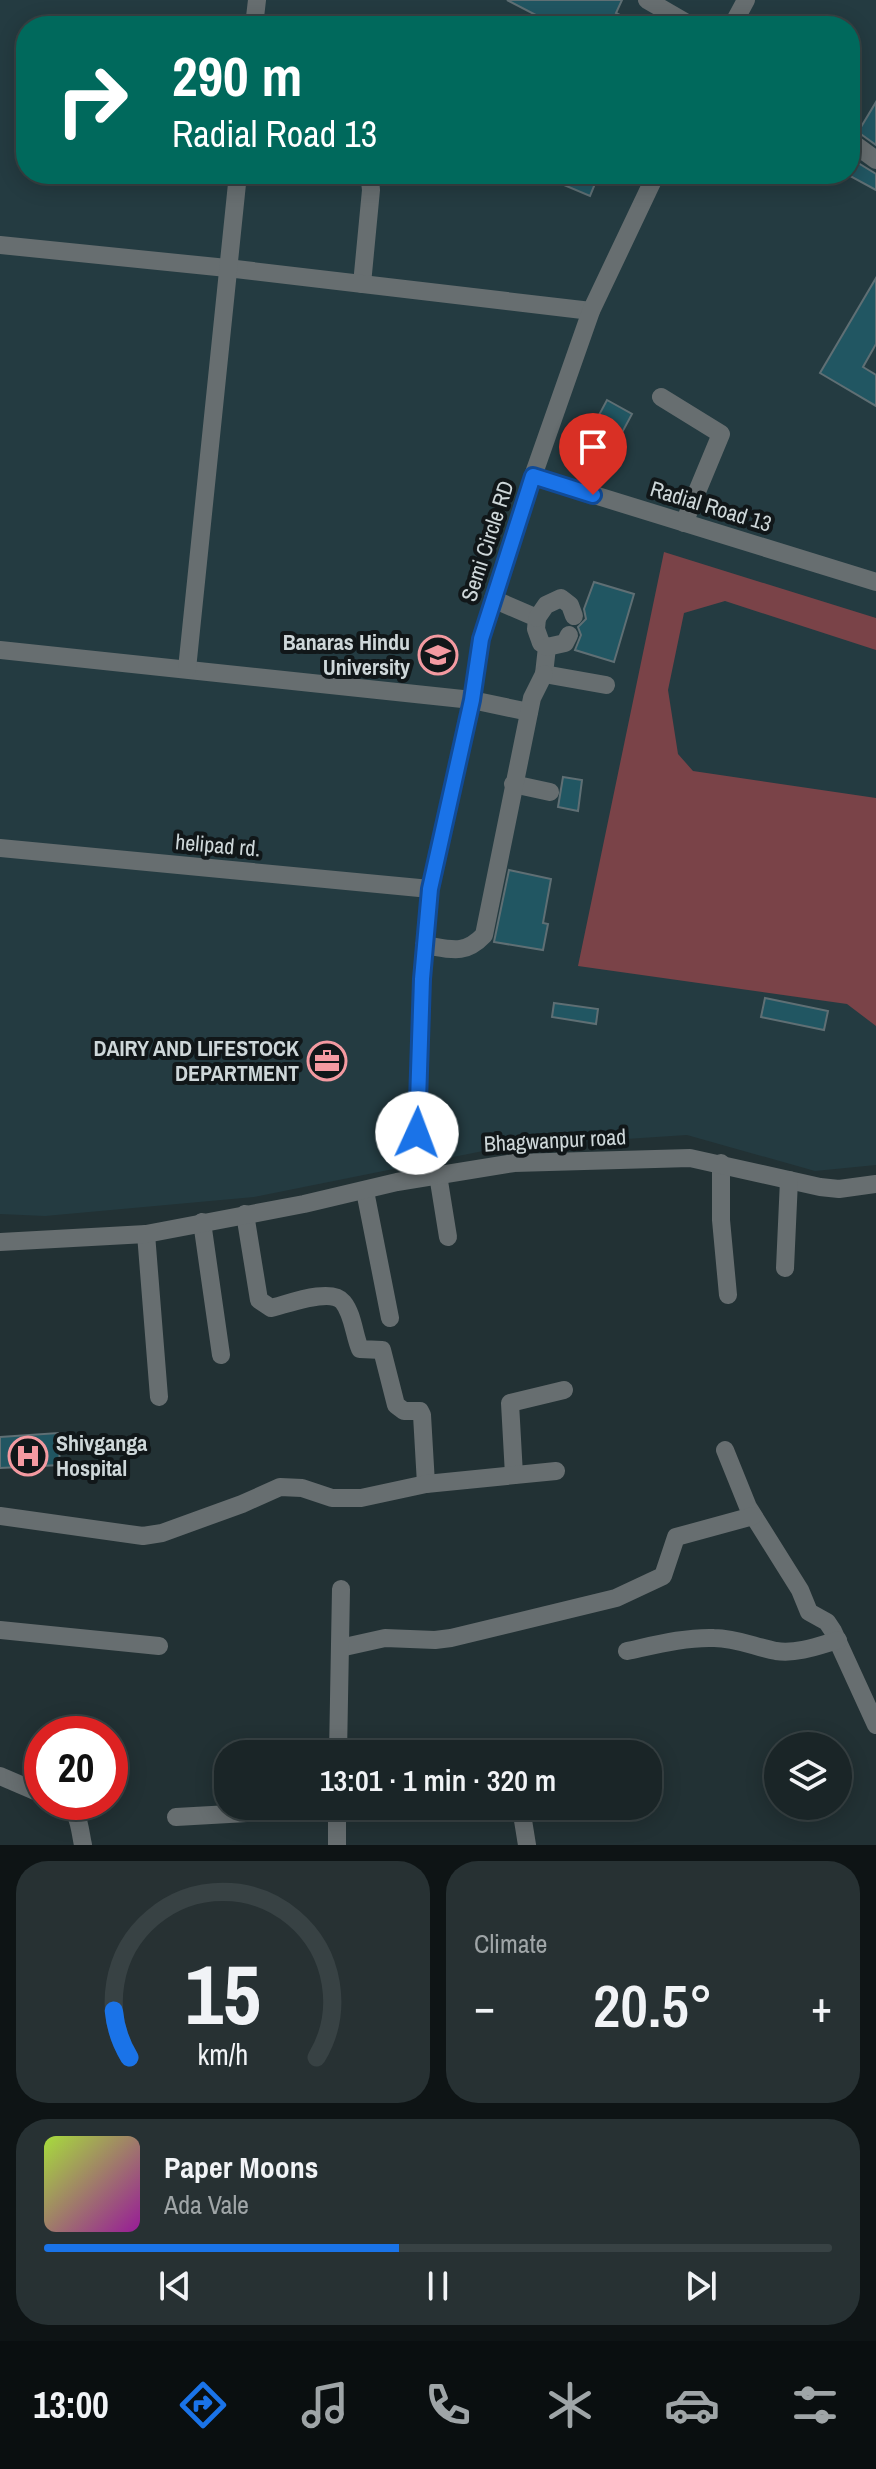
<!DOCTYPE html>
<meta charset="utf-8">
<style>
body{margin:0;font-family:"Archivo Narrow",sans-serif;background:#273133;color:#f1f3f6;height:100vh;display:flex;flex-direction:column;font-size:30px;white-space:nowrap}
*{box-sizing:border-box;margin:0}
p{font-size:26px;color:#9fa5a7}
.icon{flex:none;width:44px;height:44px;fill:none;stroke:currentColor;stroke-width:2;stroke-linecap:round;stroke-linejoin:round}
.map{position:relative;height:1845px;overflow:hidden}
.sheet{display:flex;flex-direction:column;gap:16px;padding:16px;background:#0e1415;flex:1}
.sheet>*{flex:none}
.top-card{position:absolute;left:16px;top:16px;width:844px;height:168px;border-radius:32px;box-shadow:0 4px 20px #0003,0 0 0 2px #384244;background:#00695c;color:#fff;overflow:hidden}
.buttons{position:absolute;left:764px;top:1732px;display:grid;gap:16px}
.buttons a{display:grid;place-items:center;width:88px;height:88px;border-radius:50%;background:#1a2527;box-shadow:0 4px 20px #0003,0 0 0 2px #384244;font-size:40px}
.speed{position:absolute;left:24px;top:1716px;display:flex;gap:16px;font-size:40px;font-weight:700;text-align:center}
.speed>*{display:grid;place-content:center;width:104px;height:104px;border-radius:50%;background:#1a2527;box-shadow:0 4px 20px #0003,0 0 0 2px #384244;line-height:1}
.speed .limit{border:12px solid #d22;background:#fff;color:#111}
.pin{position:absolute;display:grid;place-items:center;width:68px;height:68px;color:#fff;margin:-82px -34px;border-radius:50% 50% 50% 0;rotate:-45deg;box-shadow:0 0 8px #0007}
.pin .icon{rotate:45deg}
.me{position:absolute;width:88px;margin:-44px;rotate:2deg;stroke-linejoin:round;filter:drop-shadow(0 0 6px #0008)}
.turn{display:flex;align-items:center;gap:28px;height:168px;padding:0 24px;font-size:36px}
.turn .icon{width:104px;height:104px;stroke-width:2.5}
.turn b{display:block;font-size:56px;line-height:68px}
.big{font-size:60px;font-weight:600;line-height:1.1}
.sheet .widget{flex:1;display:flex;flex-direction:column;justify-content:center;gap:12px;min-width:0;padding:0 28px;border-radius:32px;background:#273133}
.sheet .dial{align-items:center;gap:0}
.dial svg{height:208px;overflow:visible;fill:none;stroke:#384244;stroke-width:7;stroke-linecap:round;text-anchor:middle}
.dial text{fill:#f1f3f6;stroke:none}
.song{display:flex;align-items:center;gap:24px}
.cover{width:96px;height:96px;border-radius:12px;background:linear-gradient(135deg,hsl(80 70% 55%),hsl(300 70% 35%))}
.played{height:8px;border-radius:4px;background:linear-gradient(90deg,#1a73e8 45%,#384244 45%)}
.keys{display:flex;justify-content:space-around;direction:ltr}
.heat{display:flex;justify-content:space-between;align-items:center;font-size:44px;direction:ltr}
.sheet .tiles{flex:1;display:grid;gap:16px;grid-template-columns:1fr 1fr}
.widget:last-child{grid-column:span 2}
.trip{position:absolute;left:214px;top:1740px;width:448px;height:80px;border-radius:32px;background:#1a2527;box-shadow:0 4px 20px #0003,0 0 0 2px #384244;font-weight:600;line-height:80px;text-align:center}
.dock{display:flex;height:128px;justify-content:space-around;align-items:center;background:#0a0f10;color:#9fa5a7}
.dock .icon{width:56px;height:56px}
.dock .active{color:#1a73e8}
.dock b{font-size:36px;color:#f1f3f6}
.map>svg:first-child{display:block}
</style>
<div class="map">
<svg width="876" height="1845" viewBox="0 0 876 1845">
<rect width="100%" height="100%" fill="#223134"/>
<path fill="#243b41" fill-rule="evenodd" d="M 0,0 L 876,0 L 876,1165 L 815,1171 L 687,1135 L 503,1147 L 254,1197 L 45,1216 L 0,1214 ZM 26,26 L 850,26 L 850,174 L 26,174 Z"/>
<polygon fill="#7a4348" points="664,552 876,618 876,650 725,601 684,613 668,690 678,754 693,771 876,798 876,1026 847,1004 578,966"/>
<g fill="#215662" stroke="#5f6f74" stroke-width="2">
<polygon points="507,0 622,0 616,13 641,26 557,26"/>
<polygon points="876,102 876,145 858,132"/>
<polygon points="850,158 876,174 876,190 850,176"/>
<polygon points="538,174 599,174 590,196"/>
<polygon points="876,278 876,344 863,367 876,375 876,406 820,373"/>
<polygon points="607,400 632,414 617,442 592,428"/>
<polygon points="594,582 634,594 614,662 575,650 581,635 578,627 586,619 584,609"/>
<polygon points="563,777 582,780 578,811 558,807"/>
<polygon points="509,870 551,879 543,923 548,924 543,950 494,942"/>
<polygon points="765,998 828,1011 824,1030 761,1017"/>
<polygon points="554,1003 598,1009 596,1024 552,1017"/>
<polygon points="58,1433 60,1465 0,1468 0,1437"/>
</g>
<g fill="none" stroke-linecap="round" stroke-linejoin="round">
<g stroke="#676e70" stroke-width="18">
<polyline points="647,0 692,26"/>
<polyline points="254,26 257,0"/>
<polyline points="732,26 746,0"/>
<polyline points="850,141 876,160"/>
<polyline points="355,174 365,176 370,181 371,190 362,284"/>
<polyline points="0,245 227,268 591,311"/>
<polyline points="661,397 721,434 684,523"/>
<polyline points="533,476 876,582"/>
<polyline points="493,599 537,618 536,629 541,643 547,647 544,674 606,685"/>
<polyline points="537,618 546,605 561,598 570,605 574,616"/>
<polyline points="547,647 565,643 569,635"/>
<polyline points="0,650 472,700 529,712"/>
<polyline points="187,669 238,174"/>
<polyline points="513,784 550,792"/>
<polyline points="0,848 430,889"/>
<path d="M 424,945 C 450,949 464,956 484,935 L 532,698 L 544,674"/>
<polyline points="417,1133 422,979 430,889 472,700 481,639 533,476 591,311 656,174"/>
<polyline points="721,1163 721,1220 728,1295"/>
<polyline points="438,1175 448,1237"/>
<polyline points="365,1191 390,1318"/>
<path d="M 245,1214 L 259,1300 L 271,1308 C 288,1304 331,1287 343,1302 C 353,1314 354,1335 360,1349 L 382,1350 L 396,1405 L 404,1411 L 420,1411 L 422,1415 L 426,1484"/>
<polyline points="202,1222 221,1355"/>
<polyline points="146,1234 159,1397"/>
<polyline points="0,1242 146,1234 304,1204 397,1182 514,1163 690,1158 820,1187 839,1189 876,1184"/>
<polyline points="785,1268 789,1180"/>
<polyline points="725,1450 748,1507 800,1590 809,1612 827,1622 833,1631 876,1725"/>
<polyline points="514,1475 510,1403 564,1390"/>
<polyline points="0,1516 143,1536 162,1533 242,1504 280,1487 302,1488 332,1498 361,1498 426,1484 556,1471"/>
<polyline points="0,1630 159,1646"/>
<polyline points="340,1648 385,1638 435,1640 451,1638 616,1598 663,1576 676,1537 753,1516"/>
<path d="M 627,1651 C 655,1645 685,1637 714,1638 C 736,1638 755,1647 776,1651 C 797,1654 818,1646 838,1640"/>
<polyline points="338,1754 341,1589"/>
<polyline points="0,1776 42,1794"/>
<path d="M 63,1802 C 80,1811 79,1827 83,1845"/>
<polyline points="521,1808 527,1845"/>
<polyline points="176,1817 337,1808"/>
<polyline points="337,1845 337,1806"/>
</g>
</g>
<g fill="none" stroke-linecap="round" stroke-linejoin="round">
<defs>
<polyline id="route" points="417,1133 422,979 430,889 472,700 481,639 533,476 593,495"/>
</defs>
<use href="#route" stroke="#114b97" stroke-width="20"/>
<use href="#route" stroke="#1a73e8" stroke-width="14"/>
</g>
<defs>
<symbol id="university-ring" viewBox="-11 -11 22 22"><circle r="9.5" fill="#111719" stroke="#f49aa1" stroke-width="1.5"/><path d="M0-5L7-2L0 1L-7-2ZM-4 1L0 2.5L4 1V4Q0 6-4 4Z" fill="#f49aa1"/></symbol>
<symbol id="office-ring" viewBox="-11 -11 22 22"><circle r="9.5" fill="#111719" stroke="#f49aa1" stroke-width="1.5"/><path d="M-6-3h4V-5.5h4V-3h4V5H-6ZM-1-4.5V-3h2v-1.5ZM-6 0V1H6V0Z" fill="#f49aa1"/></symbol>
<symbol id="hospital-ring" viewBox="-11 -11 22 22"><circle r="9.5" fill="#111719" stroke="#f49aa1" stroke-width="1.5"/><path d="M-5-5h3v3.5h4V-5h3V5h-3V1.5h-4V5h-3Z" fill="#f49aa1"/></symbol>
</defs>
<g fill-rule="evenodd">
<use href="#university-ring" x="416" y="633" width="44" height="44"/>
<use href="#office-ring" x="305" y="1039" width="44" height="44"/>
<use href="#hospital-ring" x="6" y="1434" width="44" height="44"/>
</g>
<g text-anchor="middle" dominant-baseline="central" stroke-width="8" stroke-linejoin="round" paint-order="stroke">
<g font-size="22" fill="#ced7d9" stroke="#111719">
<text transform="translate(711 506) rotate(17)">Radial Road 13</text>
<text transform="translate(487 541) rotate(-72)">Semi Circle RD</text>
<text transform="translate(218 845) rotate(5)">helipad rd.</text>
<text transform="translate(555 1140) rotate(-3)">Bhagwanpur road</text>
</g>
<g font-size="22" font-weight="bold" fill="#ced7d9" stroke="#111719" text-anchor="end">
<text x="410" y="642">Banaras Hindu<tspan x="410" dy="25">University</tspan></text>
<text x="299" y="1048">DAIRY AND LIFESTOCK<tspan x="299" dy="25">DEPARTMENT</tspan></text>
<text x="56" y="1443" text-anchor="start">Shivganga<tspan x="56" dy="25">Hospital</tspan></text>
</g>
</g>
</svg>
<div class="buttons">
<a><svg class="icon" aria-label="layers" viewBox="0 0 24 24"><path d="M12 4l9 5-9 5-9-5zM3 14l9 5 9-5"/></svg></a>
</div>
<div class="speed"><div class="limit">20</div></div>
<div class="pin" style="left:593px;top:495px;background:#d93025"><svg class="icon" aria-label="arrive" viewBox="0 0 24 24"><path d="M6 21V4h12l-3 4 3 4H6"/></svg></div>
<svg class="me" style="left:417px;top:1133px" viewBox="-20 -20 40 40"><circle r="19" fill="#fff"/><path d="M0-13L10 11 0 6-10 11z" fill="#1a73e8"/></svg>
<div class="trip">13:01 · 1 min · 320 m</div>
<div class="top-card">
<div class="turn"><svg class="icon" aria-label="right" viewBox="0 0 24 24"><path d="M7 20v-9h11M14 6l5 5-5 5"/></svg><div><b>290 m</b>Radial Road 13</div></div>
</div>
</div>
<section class="sheet">
<div class="tiles">
<div class="widget dial"><svg viewBox="0 0 100 80">
<path d="M14 69A42 42 0 1 1 86 69"/>
<path d="M14 69A42 42 0 0 1 8 51" stroke="#1a73e8"/>
<text x="50" y="56" font-size="32" font-weight="700">15</text>
<text x="50" y="72" font-size="11">km/h</text>
</svg></div>
<div class="widget"><p>Climate</p>
<div class="heat"><a>−</a><b class="big">20.5°</b><a>+</a></div>
</div>
<div class="widget">
<div class="song"><i class="cover"></i><div><b>Paper Moons</b><p>Ada Vale</p></div></div>
<div class="played"></div>
<div class="keys"><svg class="icon" aria-label="previous" viewBox="0 0 24 24"><path d="M18 5L8 12l10 7zM5 5v14"/></svg><svg class="icon" aria-label="pause" viewBox="0 0 24 24"><path d="M8 5v14M16 5v14"/></svg><svg class="icon" aria-label="next" viewBox="0 0 24 24"><path d="M6 5l10 7-10 7zM19 5v14"/></svg></div>
</div>
</div>
</section>
<nav class="dock">
<b>13:00</b>
<svg class="icon active" aria-label="directions" viewBox="0 0 24 24"><path d="M12 3l9 9-9 9-9-9zM9 14v-3h6M13 9l2 2-2 2"/></svg>
<svg class="icon" aria-label="music" viewBox="0 0 24 24"><path d="M9 18V5l10-2v13"/><circle cx="6" cy="18" r="3"/><circle cx="16" cy="16" r="3"/></svg>
<svg class="icon" aria-label="phone" viewBox="0 0 24 24"><path d="M5 4h4l2 5-3 2q2 4 5 5l2-3 5 2v4C11 20 4 13 5 4z"/></svg>
<svg class="icon" aria-label="climate" viewBox="0 0 24 24"><path d="M12 3v18M4 7l16 10M4 17L20 7"/></svg>
<svg class="icon" aria-label="car" viewBox="0 0 24 24"><path d="M5 17H2v-5l4-1 3-4h7l3 4 3 1v5h-3M9 17h6M6 11h13"/><circle cx="7" cy="17" r="2"/><circle cx="17" cy="17" r="2"/></svg>
<svg class="icon" aria-label="filters" viewBox="0 0 24 24"><path d="M4 7h16M4 17h16"/><circle cx="9" cy="7" r="2"/><circle cx="15" cy="17" r="2"/></svg>
</nav>
